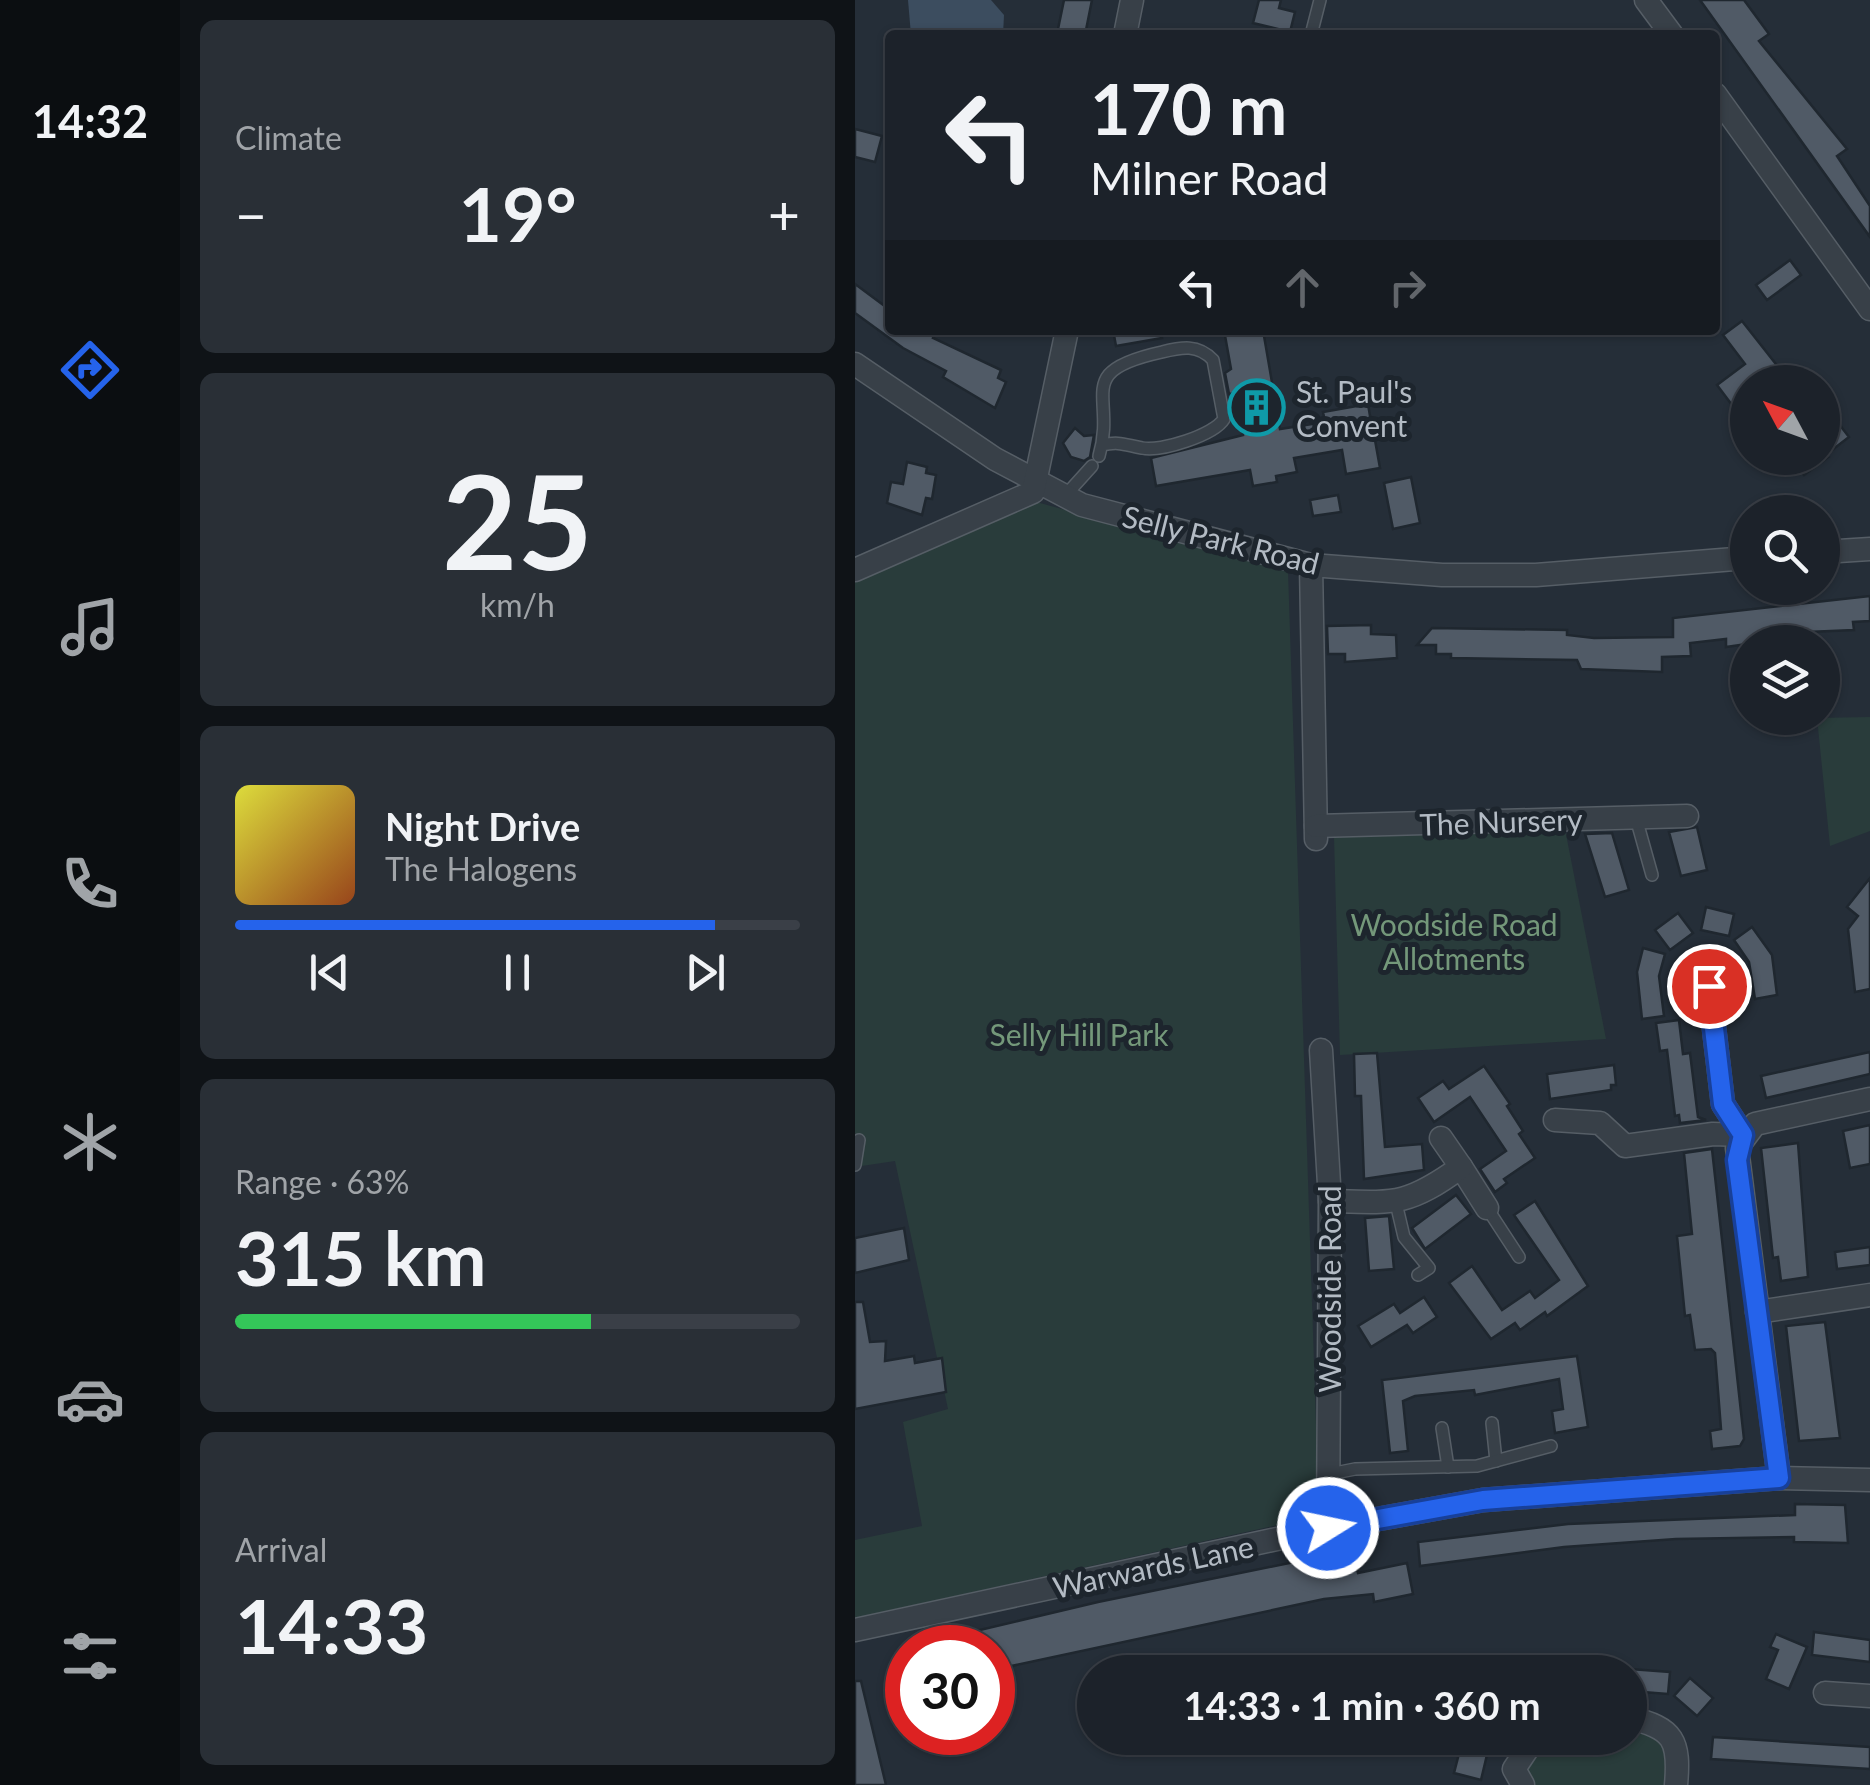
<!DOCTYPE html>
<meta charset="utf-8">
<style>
body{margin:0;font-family:Lato,sans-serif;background:#292f36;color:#f1f3f6;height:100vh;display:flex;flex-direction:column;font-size:38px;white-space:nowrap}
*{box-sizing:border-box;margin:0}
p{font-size:32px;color:#a0a4a8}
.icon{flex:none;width:55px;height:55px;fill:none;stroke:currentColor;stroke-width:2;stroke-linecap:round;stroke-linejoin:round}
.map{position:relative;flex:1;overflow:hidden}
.details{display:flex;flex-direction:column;gap:20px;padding:20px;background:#0f1317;width:675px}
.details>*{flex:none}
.guide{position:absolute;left:30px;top:30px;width:835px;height:305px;border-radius:10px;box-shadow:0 2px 8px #0004,0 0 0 2px #3a3f47;background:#1c222a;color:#f1f3f6;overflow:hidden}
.needle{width:65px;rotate:311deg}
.buttons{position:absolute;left:875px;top:365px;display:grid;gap:20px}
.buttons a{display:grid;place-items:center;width:110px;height:110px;border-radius:50%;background:#1c222a;box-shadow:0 2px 8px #0004,0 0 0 2px #3a3f47;font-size:50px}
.speed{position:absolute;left:30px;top:1625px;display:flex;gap:20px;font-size:50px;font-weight:700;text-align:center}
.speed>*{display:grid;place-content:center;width:130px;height:130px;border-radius:50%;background:#1c222a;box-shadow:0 2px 8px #0004,0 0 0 2px #3a3f47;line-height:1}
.speed .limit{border:15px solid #d22;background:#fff;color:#111}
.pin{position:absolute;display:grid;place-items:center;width:85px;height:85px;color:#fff;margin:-42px;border:5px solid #fff;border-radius:50%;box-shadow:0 2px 10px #0007}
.me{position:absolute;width:110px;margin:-55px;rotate:80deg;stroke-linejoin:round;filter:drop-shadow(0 0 8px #0008)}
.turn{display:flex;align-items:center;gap:35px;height:210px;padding:0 40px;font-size:45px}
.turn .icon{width:130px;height:130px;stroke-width:2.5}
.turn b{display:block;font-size:70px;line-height:85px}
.lanes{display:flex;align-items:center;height:95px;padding:0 40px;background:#0003;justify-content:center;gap:50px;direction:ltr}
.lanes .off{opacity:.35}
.big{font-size:75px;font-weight:700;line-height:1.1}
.details .tile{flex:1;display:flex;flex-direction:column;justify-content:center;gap:15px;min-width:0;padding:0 35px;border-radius:15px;background:#292f36}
.details .dial{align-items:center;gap:0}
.dial b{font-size:130px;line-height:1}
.song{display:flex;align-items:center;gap:30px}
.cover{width:120px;height:120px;border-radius:15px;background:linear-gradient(135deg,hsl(60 70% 55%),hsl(20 70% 35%))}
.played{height:10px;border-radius:5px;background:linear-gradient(90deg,#2563eb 85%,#3a3f47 85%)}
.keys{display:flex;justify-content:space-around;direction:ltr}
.heat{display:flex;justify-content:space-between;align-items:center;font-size:55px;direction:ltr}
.charge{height:15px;border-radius:8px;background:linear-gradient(90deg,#34c759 63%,#3a3f47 0)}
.trip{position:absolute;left:222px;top:1655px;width:570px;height:100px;border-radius:50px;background:#1c222a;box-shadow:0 2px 8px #0004,0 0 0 2px #3a3f47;font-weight:700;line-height:100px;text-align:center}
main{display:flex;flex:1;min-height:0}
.menu{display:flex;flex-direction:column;width:180px;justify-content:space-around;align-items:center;background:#0b0e11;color:#a0a4a8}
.menu .icon{width:70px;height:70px}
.menu .current{color:#2563eb}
.menu b{font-size:45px;color:#f1f3f6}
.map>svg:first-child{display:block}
</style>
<main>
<nav class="menu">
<b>14:32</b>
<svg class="icon current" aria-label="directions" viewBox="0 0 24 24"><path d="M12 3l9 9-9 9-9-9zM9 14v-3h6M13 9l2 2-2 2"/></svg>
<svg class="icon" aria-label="music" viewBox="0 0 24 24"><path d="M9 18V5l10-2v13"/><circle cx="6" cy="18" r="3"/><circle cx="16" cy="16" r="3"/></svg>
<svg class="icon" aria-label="phone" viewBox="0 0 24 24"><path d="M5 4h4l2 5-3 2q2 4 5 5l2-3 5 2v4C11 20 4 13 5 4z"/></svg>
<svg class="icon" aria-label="climate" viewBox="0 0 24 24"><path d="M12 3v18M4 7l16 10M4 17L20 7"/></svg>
<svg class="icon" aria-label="car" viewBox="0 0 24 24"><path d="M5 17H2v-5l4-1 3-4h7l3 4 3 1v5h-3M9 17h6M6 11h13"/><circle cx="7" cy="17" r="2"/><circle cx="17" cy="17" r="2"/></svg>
<svg class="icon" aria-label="filters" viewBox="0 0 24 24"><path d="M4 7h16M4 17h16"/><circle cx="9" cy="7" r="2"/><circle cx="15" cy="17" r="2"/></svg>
</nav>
<section class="details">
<div class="tile"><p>Climate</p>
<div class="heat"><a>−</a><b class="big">19°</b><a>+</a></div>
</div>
<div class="tile dial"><b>25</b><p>km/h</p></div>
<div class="tile">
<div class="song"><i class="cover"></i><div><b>Night Drive</b><p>The Halogens</p></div></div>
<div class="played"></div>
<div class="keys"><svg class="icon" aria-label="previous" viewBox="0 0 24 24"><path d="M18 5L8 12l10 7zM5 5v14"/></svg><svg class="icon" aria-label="pause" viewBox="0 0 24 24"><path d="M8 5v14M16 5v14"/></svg><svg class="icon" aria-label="next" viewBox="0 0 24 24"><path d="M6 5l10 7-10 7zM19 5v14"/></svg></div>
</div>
<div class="tile"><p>Range · 63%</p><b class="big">315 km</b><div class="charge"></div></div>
<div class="tile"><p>Arrival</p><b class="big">14:33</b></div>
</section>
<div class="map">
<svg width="1015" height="1785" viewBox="0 0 1015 1785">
<rect width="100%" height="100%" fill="#252e38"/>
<g fill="#293c3b">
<polygon points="174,500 433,571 464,1516 0,1618 0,1540 67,1526 48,1422 93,1409 40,1161 0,1167 0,580"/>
<polygon points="1015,717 1015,831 975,846 962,718"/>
<polygon points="710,829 751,1039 485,1055 479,837"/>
<path d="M 775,1726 L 805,1740 L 812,1758 L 809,1785 L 680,1785 L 669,1774 C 698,1724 723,1738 775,1738 Z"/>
</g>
<polygon fill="#3c4d5f" points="53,0 136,0 149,15 148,35 56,35"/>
<g fill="#505a66" stroke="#1f272f" stroke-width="2.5">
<polygon points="209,0 237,0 230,35 203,29"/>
<polygon points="404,0 426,0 424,8 440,12 435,32 398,23"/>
<polygon points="845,0 889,0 914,34 904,41 992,149 982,156 1015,206 1015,237"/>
<polygon points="0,129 27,136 20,162 0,157"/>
<polygon points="935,260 946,275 912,300 901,285"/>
<polygon points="0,284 35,310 35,330 82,330 78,338 146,370 143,378 151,382 140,408 88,377 91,371 48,348 0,313"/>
<polygon points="887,321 935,382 892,382 892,425 862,385 890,364 868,335"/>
<polygon points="258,330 306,330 307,338 261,346"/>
<polygon points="369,330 408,330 425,429 470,422 468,412 513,404 515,416 525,422 520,440 525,468 491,474 487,450 439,458 442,472 421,476 422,482 398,486 395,470 301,486 296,458 388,435 381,393 374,394 370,373 376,369"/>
<polygon points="968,403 994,437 968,457"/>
<polygon points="220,428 229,436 239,435 235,457 229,461 216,457 208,443"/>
<polygon points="935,458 972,458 949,475"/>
<polygon points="52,462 72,467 71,473 81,475 77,499 71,498 67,515 32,503 36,482 48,484"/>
<polygon points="556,477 565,523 538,529 529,483"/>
<polygon points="483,495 486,512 458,516 455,500"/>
<polygon points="1015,596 1015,621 998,622 999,630 905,634 906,642 871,647 871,639 835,643 836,656 807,657 807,672 726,669 722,660 596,658 596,654 581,654 581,645 562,645 577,628 712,630 712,635 739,638 818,637 818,618"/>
<polygon points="516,625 516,634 541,635 542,658 490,662 490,654 473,654 472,626"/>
<polygon points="842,827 852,870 826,876 814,832"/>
<polygon points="757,833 774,890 750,897 730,834"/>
<polygon points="1015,878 1015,989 1000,992 993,929 1003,916 992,907"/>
<polygon points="851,907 879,914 874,936 846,930"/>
<polygon points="823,913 838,933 815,950 800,930"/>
<polygon points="897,927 917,955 922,995 900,999 894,962 879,940"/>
<polygon points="788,948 810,954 804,976 809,1016 787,1019 782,972"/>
<polygon points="824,1020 828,1054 835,1053 843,1117 851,1120 825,1123 824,1115 820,1116 812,1050 805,1051 801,1023"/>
<polygon points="1015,1052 1015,1074 911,1098 906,1076"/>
<polygon points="522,1053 530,1147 567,1144 569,1170 509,1179 506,1096 500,1096 499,1054"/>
<polygon points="759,1065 761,1085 756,1085 756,1090 695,1099 692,1074"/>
<polygon points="629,1066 655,1104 652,1106 668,1131 664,1134 680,1158 649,1179 652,1183 640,1192 625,1169 651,1151 615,1097 579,1122 563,1098 588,1081 594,1089"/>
<polygon points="1015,1125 1015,1164 995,1168 988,1131"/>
<polygon points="943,1143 953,1277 926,1281 923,1257 918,1258 906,1148"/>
<polygon points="857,1149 889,1439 885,1446 857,1449 855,1431 866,1429 860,1353 856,1349 840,1350 835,1315 830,1316 822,1236 837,1234 829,1153"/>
<polygon points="601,1195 616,1214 570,1249 557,1228"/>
<polygon points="680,1201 733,1286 692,1316 690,1312 665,1330 660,1323 636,1339 594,1283 617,1266 647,1310 675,1291 680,1298 704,1280 659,1215"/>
<polygon points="534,1216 539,1269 514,1271 510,1218"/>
<polygon points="49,1228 54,1260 0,1273 0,1238"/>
<polygon points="1015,1247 1015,1265 982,1269 980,1252"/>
<polygon points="569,1297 582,1317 558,1333 552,1325 516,1347 503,1326 539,1304 545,1313"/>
<polygon points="0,1302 8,1302 15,1342 31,1341 30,1361 59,1356 60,1363 87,1358 91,1392 0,1409"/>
<polygon points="970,1322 985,1438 944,1441 931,1326"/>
<polygon points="722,1356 733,1427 700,1433 697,1411 708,1409 704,1379 620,1395 619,1390 560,1396 548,1401 553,1451 535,1453 527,1380"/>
<polygon points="940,1504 990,1505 993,1543 939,1542 939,1537 821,1539 709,1547 565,1566 563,1542 713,1524 940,1515"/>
<polygon points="498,1550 503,1573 552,1563 558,1594 519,1602 518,1594 469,1599 138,1670 138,1648 75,1648 74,1642 243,1602"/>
<polygon points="959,1632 1015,1640 1015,1662 957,1655"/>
<polygon points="921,1634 952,1647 934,1689 911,1679 923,1650 915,1647"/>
<polygon points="775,1669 815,1672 813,1694 775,1691"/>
<polygon points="835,1678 858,1698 842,1716 819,1696"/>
<polygon points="0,1681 6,1681 31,1785 0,1785"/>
<polygon points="858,1737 1015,1747 1015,1769 856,1759"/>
<polygon points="608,1738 636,1738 626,1780 599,1773"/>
</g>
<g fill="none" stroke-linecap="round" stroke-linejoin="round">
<defs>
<g id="lane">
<polyline points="456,35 465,0"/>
<path d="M 244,456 C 262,395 216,372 307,352 C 327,347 343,344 358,360 L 369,419 C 359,435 306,452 287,448 C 270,445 265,441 247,445"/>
<polyline points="209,497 237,466"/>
<polyline points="781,818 797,875"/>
<polyline points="0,1165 4,1140"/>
<polyline points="541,1203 549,1237 574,1268 563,1275"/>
<polyline points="632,1208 664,1257"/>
<polyline points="637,1423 641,1461"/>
<polyline points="587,1428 593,1467"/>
<polyline points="475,1474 500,1469 622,1466 696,1446"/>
</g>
<g id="street">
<polyline points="791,0 817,35"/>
<polyline points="270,35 277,0"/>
<polyline points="860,94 1015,309"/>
<polyline points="0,364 140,459 227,505 456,565 587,575 681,575 892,558"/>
<polyline points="968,552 1015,549"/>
<polyline points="456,565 461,839"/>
<polyline points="0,570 178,492 212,330"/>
<polyline points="461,826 832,816"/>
<polyline points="854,986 868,1104 888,1135"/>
<polyline points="466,1050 475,1201 473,1528"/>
<polyline points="700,1120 745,1123 770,1146 858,1134 888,1135"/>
<polyline points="606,1167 632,1208"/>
<path d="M 475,1201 C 540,1203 552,1206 606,1167 L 586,1138"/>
<polyline points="902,1312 1015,1295"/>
<polyline points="924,1478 882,1148 900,1124 1015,1099"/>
<polyline points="0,1630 473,1528 628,1500 924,1478 1015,1480"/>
<polyline points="970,1693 1015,1696"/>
<path d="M 775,1718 C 819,1728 825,1741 821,1785"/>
<polyline points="668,1785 659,1769 675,1745 690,1738"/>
</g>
</defs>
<use href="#lane" stroke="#565e66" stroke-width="14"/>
<use href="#street" stroke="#565e66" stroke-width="25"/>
<use href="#lane" stroke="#384048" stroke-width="11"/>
<use href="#street" stroke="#384048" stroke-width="22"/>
</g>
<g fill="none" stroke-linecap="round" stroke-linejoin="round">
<defs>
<polyline id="route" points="473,1528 628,1500 924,1478 882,1160 888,1135 868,1104 854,986"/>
</defs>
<use href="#route" stroke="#184099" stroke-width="25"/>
<use href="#route" stroke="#2563eb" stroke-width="18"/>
</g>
<defs>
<symbol id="building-ring" viewBox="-11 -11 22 22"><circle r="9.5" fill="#1d252d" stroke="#0f9aa8" stroke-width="1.5"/><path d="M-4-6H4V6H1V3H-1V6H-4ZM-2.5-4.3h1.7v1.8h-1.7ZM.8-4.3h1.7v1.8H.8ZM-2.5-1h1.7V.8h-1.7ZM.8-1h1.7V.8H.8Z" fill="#0f9aa8"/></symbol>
</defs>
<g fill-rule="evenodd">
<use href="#building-ring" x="370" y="376" width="63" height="63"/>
</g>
<g text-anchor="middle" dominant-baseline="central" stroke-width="10" stroke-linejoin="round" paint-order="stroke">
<g font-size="30" fill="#b3bbc4" stroke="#1d252d" text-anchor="start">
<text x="441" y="391">St. Paul's<tspan x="441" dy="34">Convent</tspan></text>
</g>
<g font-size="30" fill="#b3bbc4" stroke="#1d252d">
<text transform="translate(366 539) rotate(14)">Selly Park Road</text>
<text transform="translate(646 821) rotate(-2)">The Nursery</text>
<text transform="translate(474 1289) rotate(-90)">Woodside Road</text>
<text transform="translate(298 1566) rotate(-12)">Warwards Lane</text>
</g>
<g font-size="30" fill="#74987a" stroke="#1d252d">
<text x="599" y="924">Woodside Road<tspan x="599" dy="34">Allotments</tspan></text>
<text x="224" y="1034">Selly Hill Park</text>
</g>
</g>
</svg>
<div class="buttons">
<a><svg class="needle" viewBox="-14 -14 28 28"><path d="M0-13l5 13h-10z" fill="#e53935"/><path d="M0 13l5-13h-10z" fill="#a0a4a8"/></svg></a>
<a><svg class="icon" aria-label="search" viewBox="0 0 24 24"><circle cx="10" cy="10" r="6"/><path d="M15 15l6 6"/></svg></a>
<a><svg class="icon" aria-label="layers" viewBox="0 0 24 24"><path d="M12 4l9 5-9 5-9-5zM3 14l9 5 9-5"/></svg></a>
</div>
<div class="speed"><div class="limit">30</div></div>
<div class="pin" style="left:854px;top:986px;background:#d93025"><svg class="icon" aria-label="arrive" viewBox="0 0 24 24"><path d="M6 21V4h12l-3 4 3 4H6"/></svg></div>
<svg class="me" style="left:473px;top:1528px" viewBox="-20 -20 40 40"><circle r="17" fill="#2563eb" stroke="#fff" stroke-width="3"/><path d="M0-11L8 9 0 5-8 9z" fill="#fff"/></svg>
<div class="trip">14:33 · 1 min · 360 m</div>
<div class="guide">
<div class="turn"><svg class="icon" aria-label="left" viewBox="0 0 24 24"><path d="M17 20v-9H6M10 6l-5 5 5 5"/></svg><div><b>170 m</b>Milner Road</div></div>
<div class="lanes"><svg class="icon" aria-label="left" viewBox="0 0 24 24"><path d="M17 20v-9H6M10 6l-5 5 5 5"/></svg><svg class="icon off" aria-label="ahead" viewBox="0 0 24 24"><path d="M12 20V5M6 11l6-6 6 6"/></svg><svg class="icon off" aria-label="right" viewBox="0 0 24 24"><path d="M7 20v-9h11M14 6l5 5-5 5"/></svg></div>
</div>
</div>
</main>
